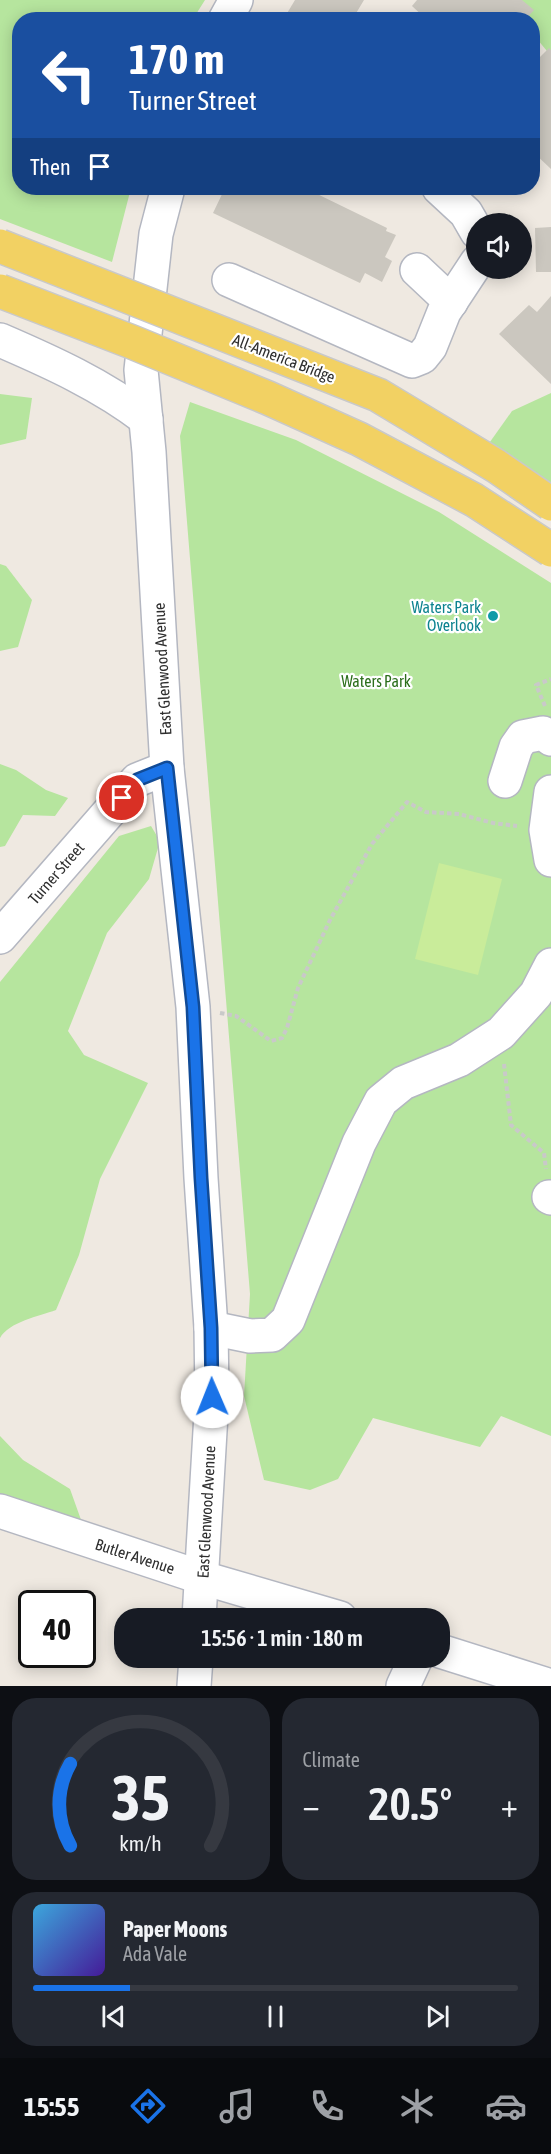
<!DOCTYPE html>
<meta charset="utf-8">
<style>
body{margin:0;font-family:"Asap Condensed",sans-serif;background:#242831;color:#f1f3f6;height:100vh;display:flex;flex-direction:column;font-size:22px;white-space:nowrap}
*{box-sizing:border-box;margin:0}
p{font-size:20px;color:#9ea1a6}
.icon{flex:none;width:33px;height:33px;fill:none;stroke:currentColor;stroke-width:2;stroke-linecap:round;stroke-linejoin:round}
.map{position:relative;height:1686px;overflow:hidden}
.details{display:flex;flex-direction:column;gap:12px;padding:12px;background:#0d0f14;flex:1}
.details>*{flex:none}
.hud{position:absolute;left:12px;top:12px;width:528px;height:183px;border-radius:24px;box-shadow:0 3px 15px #0003;background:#1a4fa0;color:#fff;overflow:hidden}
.controls{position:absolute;left:466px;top:213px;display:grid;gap:12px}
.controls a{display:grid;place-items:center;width:66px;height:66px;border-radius:50%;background:#171b24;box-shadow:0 3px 15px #0003;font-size:30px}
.speed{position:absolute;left:18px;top:1590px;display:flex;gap:12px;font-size:30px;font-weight:700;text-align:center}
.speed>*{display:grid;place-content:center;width:78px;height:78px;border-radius:50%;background:#171b24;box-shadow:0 3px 15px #0003;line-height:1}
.speed .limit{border:3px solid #111;border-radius:9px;background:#fff;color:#111}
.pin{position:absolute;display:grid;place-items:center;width:51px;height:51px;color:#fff;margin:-26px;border:3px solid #fff;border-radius:50%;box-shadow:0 2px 6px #0007}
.me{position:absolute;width:66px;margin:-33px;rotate:359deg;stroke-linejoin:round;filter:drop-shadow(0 0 4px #0008)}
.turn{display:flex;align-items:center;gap:21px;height:126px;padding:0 18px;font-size:27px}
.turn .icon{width:78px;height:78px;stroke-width:2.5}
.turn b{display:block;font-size:42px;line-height:51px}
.then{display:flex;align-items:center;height:57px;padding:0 18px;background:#0003;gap:12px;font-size:22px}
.big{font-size:45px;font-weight:600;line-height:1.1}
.details .tile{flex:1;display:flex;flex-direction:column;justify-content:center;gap:9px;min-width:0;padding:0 21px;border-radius:24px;background:#242831}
.details .dial{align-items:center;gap:0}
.dial svg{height:156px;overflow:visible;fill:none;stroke:#363941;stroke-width:7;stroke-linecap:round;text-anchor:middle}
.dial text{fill:#f1f3f6;stroke:none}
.song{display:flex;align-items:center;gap:18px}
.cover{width:72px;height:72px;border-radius:9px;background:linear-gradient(135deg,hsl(200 70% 55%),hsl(260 70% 35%))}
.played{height:6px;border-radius:3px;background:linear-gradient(90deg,#1a73e8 20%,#363941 20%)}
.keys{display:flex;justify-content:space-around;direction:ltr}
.heat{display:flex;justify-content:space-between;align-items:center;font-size:33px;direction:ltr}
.details .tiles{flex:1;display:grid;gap:12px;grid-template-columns:1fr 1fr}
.tile:last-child{grid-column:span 2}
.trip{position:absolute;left:114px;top:1608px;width:336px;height:60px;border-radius:24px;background:#171b24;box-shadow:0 3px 15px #0003;font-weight:600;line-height:60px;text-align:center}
.tabs{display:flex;height:96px;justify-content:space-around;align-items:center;background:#090b0e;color:#9ea1a6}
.tabs .icon{width:42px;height:42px}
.tabs .active{color:#1a73e8}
.tabs b{font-size:27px;color:#f1f3f6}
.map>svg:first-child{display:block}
</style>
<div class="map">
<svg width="551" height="1686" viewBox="0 0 551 1686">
<rect width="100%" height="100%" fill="#efe9e1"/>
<g fill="#b6e59e">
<polygon points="0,0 205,0 193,19 20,20 20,188 131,188 112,262 0,219"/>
<polygon points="504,0 551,0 551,56 533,34 532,20 520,19"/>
<polygon points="551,393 551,504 480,456 512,411"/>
<polygon points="0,394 32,398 26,439 0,445"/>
<polygon points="190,402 296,440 439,512 551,583 551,1436 501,1416 480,1447 373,1418 338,1479 310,1490 264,1480 244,1396 250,1294 180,436"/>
<polygon points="0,564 6,566 32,600 18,647 0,651"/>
<polygon points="0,764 16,770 46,790 68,798 55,816 23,815 5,846 0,847"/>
<path d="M 151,826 L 160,841 L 149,879 L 107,933 L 68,1031 L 84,1055 L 148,1083 L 100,1179 L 79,1255 L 56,1310 C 39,1316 9,1322 0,1338 L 0,982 L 119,836 Z"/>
<polygon points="0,1436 23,1460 70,1489 85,1531 0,1505"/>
</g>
<polygon fill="#c9ec9a" points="439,863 502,879 478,975 415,959"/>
<g fill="#cbc7bf">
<polygon points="295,0 364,0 352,20 283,20"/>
<polygon points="417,0 522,0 534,10 525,20 427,20 412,6"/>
<polygon points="549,48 551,50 551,169 532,151 532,65"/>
<polygon points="225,188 310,188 309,190 387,228 386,231 396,235 385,257 392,261 382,282 365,273 360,283 213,213"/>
<polygon points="551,227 551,272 536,272 535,228"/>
<polygon points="551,296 551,384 499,334 529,305 537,312"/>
</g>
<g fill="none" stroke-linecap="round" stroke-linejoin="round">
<defs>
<g id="minor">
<polyline points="225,20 236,0"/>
<polyline points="168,188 156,234 141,370 149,452 167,768 193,1007 201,1178 211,1328 212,1397 199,1618"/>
<polyline points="439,188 466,213 477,232"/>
<polyline points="417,270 451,302"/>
<polyline points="229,280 412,361 422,357 430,347 444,312 477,262"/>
<path d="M 0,340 C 51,362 102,385 146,419"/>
<polyline points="505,781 516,747 523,737 543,733 551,739"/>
<polyline points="551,792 546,830 551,860"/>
<polyline points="0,937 137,780 167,768"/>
<polyline points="549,1197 551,1198"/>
<polyline points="211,1328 250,1336 272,1335 288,1320 359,1143 381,1101 403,1083 459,1060 501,1033 536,994 551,965"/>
<polyline points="0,1511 203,1578 340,1618"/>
<polyline points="440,1651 551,1686"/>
<polyline points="194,1686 196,1658"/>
<polyline points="403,1686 416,1658"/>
</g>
</defs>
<use href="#minor" stroke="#b4b7c1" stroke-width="36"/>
<g stroke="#c9c9c9" stroke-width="4" stroke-dasharray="4.5 3" stroke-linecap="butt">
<polyline points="545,706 536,685 551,679"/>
<polyline points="220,1013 236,1016 271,1041 282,1038 287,1028 298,988 330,920 372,844 407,802 426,812 459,814 493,823 517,826"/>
<polyline points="504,1064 511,1125 544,1153 546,1169"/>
</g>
<use href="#minor" stroke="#fff" stroke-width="33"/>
<defs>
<g id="major-bridge">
<polyline points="0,246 378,395 496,466 551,504"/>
<polyline points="0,291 132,342 268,398 359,439 474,500 551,550"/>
</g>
</defs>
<use href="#major-bridge" stroke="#c9c9c9" stroke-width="36" stroke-linecap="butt"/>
<use href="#major-bridge" stroke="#f2d163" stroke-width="33"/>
</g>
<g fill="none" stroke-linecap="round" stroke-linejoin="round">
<defs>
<polyline id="route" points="122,798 137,780 167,768 193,1007 201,1178 211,1328 212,1397"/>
</defs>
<use href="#route" stroke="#114b97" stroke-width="15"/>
<use href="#route" stroke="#1a73e8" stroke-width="10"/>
</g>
<circle fill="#0f9aa8" stroke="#fff" stroke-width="2" cx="493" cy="616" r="6"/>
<g text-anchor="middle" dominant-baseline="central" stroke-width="4.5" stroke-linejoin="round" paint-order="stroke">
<g font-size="16" fill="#2e2e2e" stroke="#fff">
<text transform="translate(284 358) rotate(21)">All-America Bridge</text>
<text transform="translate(162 669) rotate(-93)">East Glenwood Avenue</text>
<text transform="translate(56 873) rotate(-49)">Turner Street</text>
<text transform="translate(206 1512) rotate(-87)">East Glenwood Avenue</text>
<text transform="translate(135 1556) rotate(18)">Butler Avenue</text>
</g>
<g font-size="16" fill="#0d838f" stroke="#fff" text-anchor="end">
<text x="481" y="607">Waters Park<tspan x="481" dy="18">Overlook</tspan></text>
</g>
<g font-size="16" fill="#2c6e1b" stroke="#fff">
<text x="376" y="681">Waters Park</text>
</g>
</g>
</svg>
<div class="controls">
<a><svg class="icon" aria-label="sound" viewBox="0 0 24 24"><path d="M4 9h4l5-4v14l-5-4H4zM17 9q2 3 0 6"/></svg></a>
</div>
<div class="speed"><div class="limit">40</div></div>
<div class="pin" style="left:122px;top:798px;background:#d93025"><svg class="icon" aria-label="arrive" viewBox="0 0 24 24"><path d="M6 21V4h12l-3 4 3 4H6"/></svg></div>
<svg class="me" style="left:212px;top:1397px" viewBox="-20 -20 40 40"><circle r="19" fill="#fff"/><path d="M0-13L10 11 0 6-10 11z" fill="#1a73e8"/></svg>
<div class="trip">15:56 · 1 min · 180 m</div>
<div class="hud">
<div class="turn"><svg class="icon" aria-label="left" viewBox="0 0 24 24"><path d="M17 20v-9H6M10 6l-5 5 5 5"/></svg><div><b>170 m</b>Turner Street</div></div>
<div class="then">Then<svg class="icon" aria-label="arrive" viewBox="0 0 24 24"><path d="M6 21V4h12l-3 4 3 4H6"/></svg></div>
</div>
</div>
<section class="details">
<div class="tiles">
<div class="tile dial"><svg viewBox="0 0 100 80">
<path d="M14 69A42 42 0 1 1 86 69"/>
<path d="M14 69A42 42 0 0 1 14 27" stroke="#1a73e8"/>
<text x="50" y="56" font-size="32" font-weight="700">35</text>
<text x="50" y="72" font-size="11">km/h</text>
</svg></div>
<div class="tile"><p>Climate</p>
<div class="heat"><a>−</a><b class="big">20.5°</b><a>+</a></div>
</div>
<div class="tile">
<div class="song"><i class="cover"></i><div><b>Paper Moons</b><p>Ada Vale</p></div></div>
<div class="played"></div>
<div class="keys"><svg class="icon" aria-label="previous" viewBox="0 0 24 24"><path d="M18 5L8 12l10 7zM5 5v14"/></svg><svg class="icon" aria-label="pause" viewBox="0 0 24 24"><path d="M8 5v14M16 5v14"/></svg><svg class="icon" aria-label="next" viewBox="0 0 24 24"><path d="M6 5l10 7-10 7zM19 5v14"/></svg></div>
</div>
</div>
</section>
<nav class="tabs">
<b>15:55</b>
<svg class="icon active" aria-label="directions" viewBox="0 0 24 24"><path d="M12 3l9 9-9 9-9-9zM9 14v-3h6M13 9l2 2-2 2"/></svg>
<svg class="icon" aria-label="music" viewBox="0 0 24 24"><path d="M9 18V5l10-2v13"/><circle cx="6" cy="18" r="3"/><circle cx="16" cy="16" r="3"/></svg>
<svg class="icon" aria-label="phone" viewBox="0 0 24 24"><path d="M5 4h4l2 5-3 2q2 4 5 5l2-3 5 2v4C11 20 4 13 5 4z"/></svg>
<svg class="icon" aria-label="climate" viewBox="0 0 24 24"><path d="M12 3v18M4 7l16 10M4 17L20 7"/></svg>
<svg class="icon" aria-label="car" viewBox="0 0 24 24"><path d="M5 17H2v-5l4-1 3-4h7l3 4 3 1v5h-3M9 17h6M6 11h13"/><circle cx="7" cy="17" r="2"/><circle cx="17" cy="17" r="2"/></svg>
</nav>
